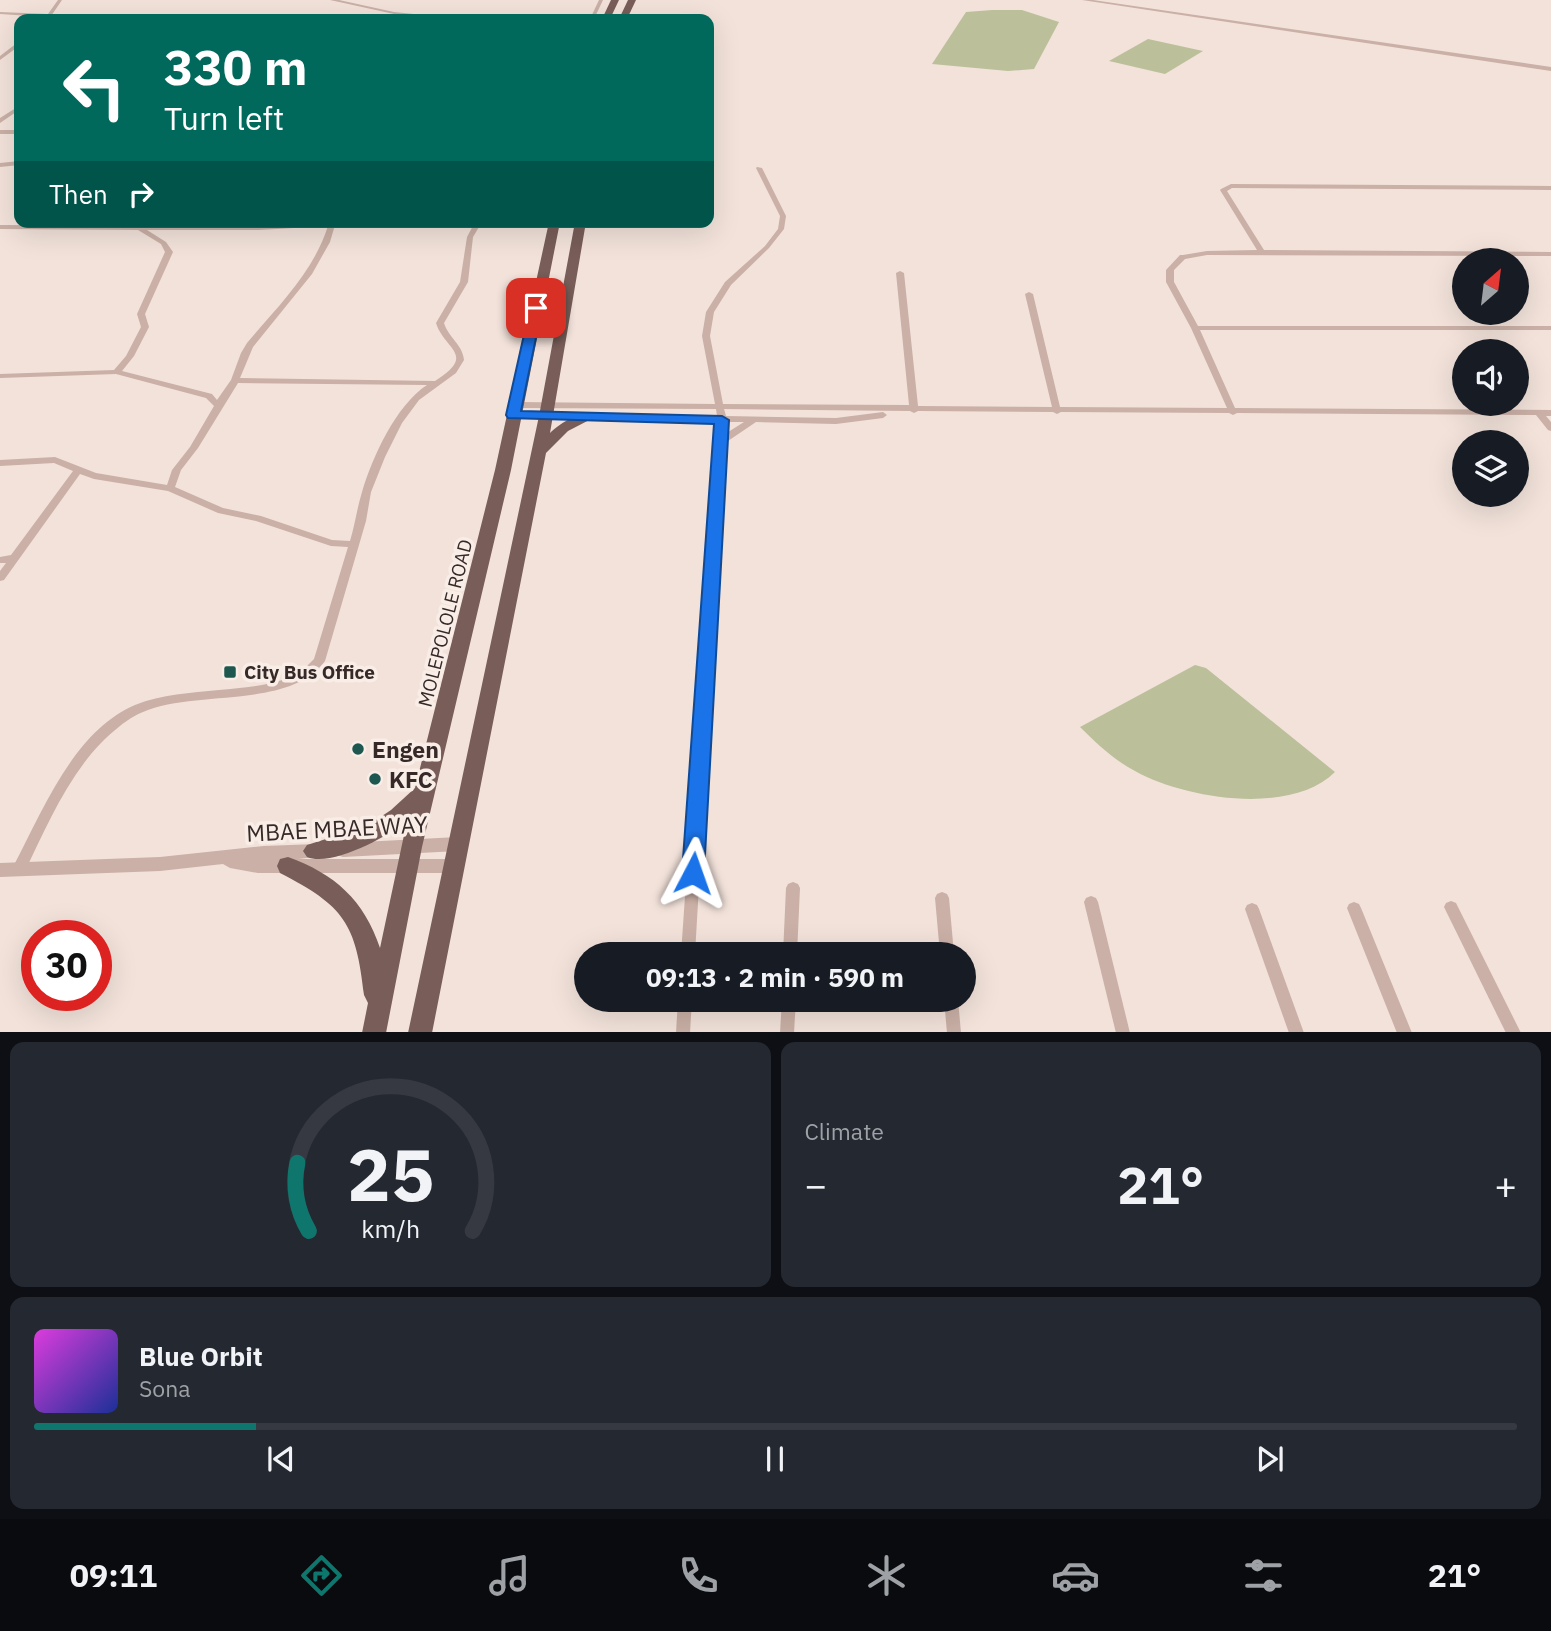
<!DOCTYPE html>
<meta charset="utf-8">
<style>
body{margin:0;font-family:"IBM Plex Sans",sans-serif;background:#242831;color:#f1f3f6;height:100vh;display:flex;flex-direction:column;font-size:26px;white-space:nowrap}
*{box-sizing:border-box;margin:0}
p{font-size:23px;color:#9ea1a6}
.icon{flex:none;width:38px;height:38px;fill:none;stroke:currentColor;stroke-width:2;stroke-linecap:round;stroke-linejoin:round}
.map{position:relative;height:1032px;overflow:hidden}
.sheet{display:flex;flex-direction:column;gap:10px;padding:10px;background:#0d0f14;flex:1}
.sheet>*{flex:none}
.banner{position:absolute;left:14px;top:14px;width:700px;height:214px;border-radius:14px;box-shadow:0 7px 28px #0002;background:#00695c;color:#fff;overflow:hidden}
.needle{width:46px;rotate:28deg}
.fabs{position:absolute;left:1452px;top:248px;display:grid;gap:14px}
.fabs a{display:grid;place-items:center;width:77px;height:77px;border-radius:50%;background:#171b24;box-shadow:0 7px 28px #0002;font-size:35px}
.speed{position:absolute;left:21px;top:920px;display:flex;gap:14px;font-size:35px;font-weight:700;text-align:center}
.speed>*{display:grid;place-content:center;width:91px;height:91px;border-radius:50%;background:#171b24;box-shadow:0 7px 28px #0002;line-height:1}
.speed .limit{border:10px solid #d22;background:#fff;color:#111}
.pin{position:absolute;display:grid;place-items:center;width:60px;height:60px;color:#fff;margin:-30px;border-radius:14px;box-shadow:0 4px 10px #0006}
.me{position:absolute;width:77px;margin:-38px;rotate:4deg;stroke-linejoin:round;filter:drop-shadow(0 0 5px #0008)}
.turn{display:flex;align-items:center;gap:24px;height:147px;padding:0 35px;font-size:32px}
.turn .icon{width:91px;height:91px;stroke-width:2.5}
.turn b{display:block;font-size:49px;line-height:60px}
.then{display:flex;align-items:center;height:66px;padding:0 35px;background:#0003;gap:14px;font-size:26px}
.big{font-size:52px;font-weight:700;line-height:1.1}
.sheet .tile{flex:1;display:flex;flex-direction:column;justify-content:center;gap:10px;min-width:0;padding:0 24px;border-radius:14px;background:#242831}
.sheet .dial{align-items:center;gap:0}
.dial svg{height:182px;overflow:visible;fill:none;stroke:#363941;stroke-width:7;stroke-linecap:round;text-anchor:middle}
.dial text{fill:#f1f3f6;stroke:none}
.song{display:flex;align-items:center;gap:21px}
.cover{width:84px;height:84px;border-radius:10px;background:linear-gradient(135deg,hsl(300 70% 55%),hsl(230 70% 35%))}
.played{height:7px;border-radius:4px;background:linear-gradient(90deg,#0f766e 15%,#363941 15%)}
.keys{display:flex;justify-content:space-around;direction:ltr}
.heat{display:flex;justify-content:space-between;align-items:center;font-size:38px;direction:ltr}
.sheet .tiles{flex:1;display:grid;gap:10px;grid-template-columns:1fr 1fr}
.tile:last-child{grid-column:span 2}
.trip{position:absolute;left:574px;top:942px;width:402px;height:70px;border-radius:35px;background:#171b24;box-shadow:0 7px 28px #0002;font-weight:700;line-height:70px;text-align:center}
.tabs{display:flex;height:112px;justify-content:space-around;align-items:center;background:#090b0e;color:#9ea1a6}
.tabs .icon{width:49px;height:49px}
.tabs .on{color:#0f766e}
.tabs b{font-size:32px;color:#f1f3f6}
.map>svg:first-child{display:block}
</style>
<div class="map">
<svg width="1551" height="1033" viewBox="0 0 1551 1033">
<rect width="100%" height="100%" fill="#f2e2da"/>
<g fill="#bbc09a">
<polygon points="992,10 1022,10 1059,22 1034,69 1008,71 932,64 966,12"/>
<polygon points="1148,39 1203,51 1165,74 1109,61"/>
<path d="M 1195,665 L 1206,668 L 1335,772 C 1291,816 1185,799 1135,771 C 1114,760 1097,744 1080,727 Z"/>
</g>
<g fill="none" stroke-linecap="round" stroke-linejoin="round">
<g fill="#cab0a6" fill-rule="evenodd">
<polygon points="58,0 62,0 49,19 45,19 46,17 0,14 0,12 48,14"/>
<polygon points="330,0 339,0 394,12 462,19 447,19 394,14"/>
<polygon points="599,0 603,0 594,19 590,19"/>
<polygon points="1082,0 1093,0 1551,67 1551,71"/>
<polygon points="17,43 19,43 19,46 0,60 0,56"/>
<polygon points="19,106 19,110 0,123 0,118"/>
<rect x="0" y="130" width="19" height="4"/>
<polygon points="19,161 19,165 0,167 0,163"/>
<path d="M 757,167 L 762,168 L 786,216 L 784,229 L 769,248 L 731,285 L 714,312 L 710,336 L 723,404 L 909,405 L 896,273 L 900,271 L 904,273 L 918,406 L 1052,407 L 1025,294 L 1029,292 L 1033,294 L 1060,407 L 1227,408 L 1191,328 L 1166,282 L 1166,270 L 1180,255 L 1183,255 L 1207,251 L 1257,250 L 1220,190 L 1221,189 L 1231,184 L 1551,186 L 1551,190 L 1232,188 L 1227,191 L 1264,250 L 1551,252 L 1551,256 L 1207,255 L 1185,259 L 1174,270 L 1174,282 L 1198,326 L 1551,326 L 1551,330 L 1200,330 L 1235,408 L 1551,410 L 1551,416 L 1546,416 L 1551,422 L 1551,431 L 1548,430 L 1536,415 L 1237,413 L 1233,415 L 1229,413 L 1061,412 L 1057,414 L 1053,412 L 918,411 L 914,413 L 910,411 L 724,409 L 726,416 L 836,418 L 883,412 L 887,415 L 883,418 L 836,424 L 756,422 L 725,443 L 695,954 L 681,954 L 718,421 L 513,418 L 509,415 L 513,412 L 717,416 L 716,409 L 515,408 L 511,405 L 515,402 L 715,404 L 702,336 L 706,312 L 725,282 L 765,246 L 778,229 L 780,216 L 756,168 ZM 726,422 L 744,422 L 725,434 Z"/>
<path d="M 320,222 L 360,222 L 357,224 L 335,225 L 330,242 L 312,274 L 253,347 L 240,378 L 435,381 L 438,379 C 476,354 444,349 436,323 L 460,282 L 467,237 L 475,222 L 482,222 L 473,237 L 468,282 L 444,323 C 448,337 463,345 464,360 L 456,373 L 419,400 L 402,423 L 385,457 L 371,492 L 366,521 L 325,661 C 289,710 194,689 143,712 C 135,715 126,721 120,726 C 73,762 49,822 24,873 L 19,875 L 14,873 L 12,869 L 14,865 C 43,810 74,731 135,705 C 162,694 191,693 219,690 C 246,687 280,686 302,670 C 306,667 310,663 314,659 L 348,547 L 331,546 L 256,521 L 218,513 L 168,491 L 94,479 L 80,474 L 4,580 L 0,581 L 0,571 L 6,563 L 0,563 L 0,557 L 11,555 L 73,471 L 54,463 L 0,466 L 0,460 L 55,457 L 96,473 L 167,485 L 172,470 L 190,447 L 214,406 L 206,398 L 116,374 L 0,378 L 0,374 L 114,370 L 126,356 L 141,327 L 137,314 L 165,252 L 161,244 L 138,230 L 0,229 L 0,225 L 259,226 ZM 328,226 C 313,273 278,306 247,343 L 241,353 L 231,380 L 217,400 L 212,394 L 122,371 L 134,356 L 149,327 L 145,314 L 173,252 L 166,242 L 147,230 L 259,230 ZM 238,383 L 427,385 C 396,405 372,458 362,492 C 357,508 355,525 350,541 L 332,540 L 261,516 L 223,508 L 175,487 L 181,470 L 198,448 Z"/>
<polygon points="793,882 798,884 800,888 797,954 783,954 786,888 788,884"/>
<polygon points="942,892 947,894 949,898 954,954 940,954 935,898 937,894"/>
<polygon points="1091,896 1096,898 1098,902 1130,1033 1116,1033 1084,902 1086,898"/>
<polygon points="1451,901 1456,903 1521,1033 1506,1033 1444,907 1446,903"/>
<polygon points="1354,902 1359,904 1361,908 1412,1033 1397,1033 1347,908 1349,904"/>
<polygon points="1252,903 1257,905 1259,909 1304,1033 1289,1033 1245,909 1247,905"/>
<polygon points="678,999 692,999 690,1033 676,1033"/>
<polygon points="782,999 796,999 794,1033 780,1033"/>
<polygon points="944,999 958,999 961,1033 947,1033"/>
</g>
<g fill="#cab0a6" fill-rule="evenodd">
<polygon points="458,837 464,839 466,844 464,849 458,851 343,857 337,855 335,850 337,845 343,843"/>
<polygon points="317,844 323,846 325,851 323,856 298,859 453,859 459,861 461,866 459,871 453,873 258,873 230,868 223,864 160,871 0,877 0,863 160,857 264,846"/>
</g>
<g fill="#785d58" fill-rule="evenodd">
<polygon points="611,0 619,0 610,19 602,19"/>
<polygon points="628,0 636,0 627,19 619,19"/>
<path d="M 549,222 L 560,222 L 511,470 L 422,847 L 386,1033 L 362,1033 L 368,1003 L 364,995 C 356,923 344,906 280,873 L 277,866 L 280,859 L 288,857 C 335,874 364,900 380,948 L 407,821 C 387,837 332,867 307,857 L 303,851 L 307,845 L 367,826 L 391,810 L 415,788 L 495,470 Z"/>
<path d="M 575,222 L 586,222 L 550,433 C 560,423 580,411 595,413 L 597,416 L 568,431 L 546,453 L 432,1033 L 408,1033 L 539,416 Z"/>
</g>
</g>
<polygon fill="#1a73e8" stroke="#114b97" stroke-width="2" points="536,305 542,308 521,411 722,416 729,420 704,873 700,880 693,882 685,880 682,873 714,424 508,418 506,415 530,308"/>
<g fill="#1d5750" stroke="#f9ede7" stroke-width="2.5">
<rect x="223" y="665" width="14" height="14" rx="3.5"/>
<circle cx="358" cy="749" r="7"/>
<circle cx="375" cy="779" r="7"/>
</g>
<g text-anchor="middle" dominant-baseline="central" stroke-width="7" stroke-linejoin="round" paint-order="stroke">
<g font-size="19" fill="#362927" stroke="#f9ede7">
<text transform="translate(445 623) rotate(-76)">MOLEPOLOLE ROAD</text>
</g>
<g font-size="19" font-weight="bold" fill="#362927" stroke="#f9ede7" text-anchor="start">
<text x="244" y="672">City Bus Office</text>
</g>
<g font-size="23" font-weight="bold" fill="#362927" stroke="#f9ede7" text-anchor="start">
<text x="372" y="749">Engen</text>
<text x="389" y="779">KFC</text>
</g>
<g font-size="23" fill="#362927" stroke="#f9ede7">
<text transform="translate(337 828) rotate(-3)">MBAE MBAE WAY</text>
</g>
</g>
</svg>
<div class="fabs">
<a><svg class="needle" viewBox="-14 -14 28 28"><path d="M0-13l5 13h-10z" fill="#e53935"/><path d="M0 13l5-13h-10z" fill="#9ea1a6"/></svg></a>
<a><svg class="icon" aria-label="sound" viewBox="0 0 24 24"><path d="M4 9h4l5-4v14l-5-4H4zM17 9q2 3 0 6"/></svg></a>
<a><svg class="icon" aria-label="layers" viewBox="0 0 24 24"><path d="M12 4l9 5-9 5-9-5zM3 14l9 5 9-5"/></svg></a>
</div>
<div class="speed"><div class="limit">30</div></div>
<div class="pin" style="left:536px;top:308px;background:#d93025"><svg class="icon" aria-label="arrive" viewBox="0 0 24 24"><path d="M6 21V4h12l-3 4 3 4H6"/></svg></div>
<svg class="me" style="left:693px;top:873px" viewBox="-20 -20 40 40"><path d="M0-17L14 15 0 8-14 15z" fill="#1a73e8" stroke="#fff" stroke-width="4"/></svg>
<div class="trip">09:13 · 2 min · 590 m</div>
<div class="banner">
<div class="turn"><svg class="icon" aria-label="left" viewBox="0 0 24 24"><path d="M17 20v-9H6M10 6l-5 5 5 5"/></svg><div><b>330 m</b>Turn left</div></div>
<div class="then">Then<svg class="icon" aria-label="right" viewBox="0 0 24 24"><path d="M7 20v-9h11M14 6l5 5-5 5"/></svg></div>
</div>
</div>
<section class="sheet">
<div class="tiles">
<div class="tile dial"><svg viewBox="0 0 100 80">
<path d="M14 69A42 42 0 1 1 86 69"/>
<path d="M14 69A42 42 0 0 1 9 39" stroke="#0f766e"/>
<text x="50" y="56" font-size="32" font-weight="700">25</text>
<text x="50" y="72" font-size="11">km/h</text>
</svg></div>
<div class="tile"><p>Climate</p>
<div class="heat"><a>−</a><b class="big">21°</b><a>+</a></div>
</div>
<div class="tile">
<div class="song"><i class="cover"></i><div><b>Blue Orbit</b><p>Sona</p></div></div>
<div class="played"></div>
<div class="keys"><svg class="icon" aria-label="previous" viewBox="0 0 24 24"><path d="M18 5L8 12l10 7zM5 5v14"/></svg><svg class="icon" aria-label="pause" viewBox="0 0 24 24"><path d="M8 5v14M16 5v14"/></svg><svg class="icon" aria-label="next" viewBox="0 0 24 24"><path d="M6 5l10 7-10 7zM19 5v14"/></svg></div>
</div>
</div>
</section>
<nav class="tabs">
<b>09:11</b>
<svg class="icon on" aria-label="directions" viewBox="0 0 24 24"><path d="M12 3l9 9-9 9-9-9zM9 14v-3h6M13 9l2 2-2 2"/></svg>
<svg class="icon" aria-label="music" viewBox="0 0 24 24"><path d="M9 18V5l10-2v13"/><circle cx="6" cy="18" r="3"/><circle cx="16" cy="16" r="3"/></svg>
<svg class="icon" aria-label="phone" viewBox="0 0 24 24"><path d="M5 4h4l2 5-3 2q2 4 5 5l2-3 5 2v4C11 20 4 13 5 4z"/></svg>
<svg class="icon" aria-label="climate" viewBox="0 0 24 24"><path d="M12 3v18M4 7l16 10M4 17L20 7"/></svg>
<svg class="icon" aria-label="car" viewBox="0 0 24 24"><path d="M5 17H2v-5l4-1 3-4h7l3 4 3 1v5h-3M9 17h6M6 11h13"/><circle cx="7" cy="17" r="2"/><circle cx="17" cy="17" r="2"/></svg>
<svg class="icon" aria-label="filters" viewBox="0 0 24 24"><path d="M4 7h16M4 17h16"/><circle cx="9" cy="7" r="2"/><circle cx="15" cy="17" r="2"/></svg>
<b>21°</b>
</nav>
